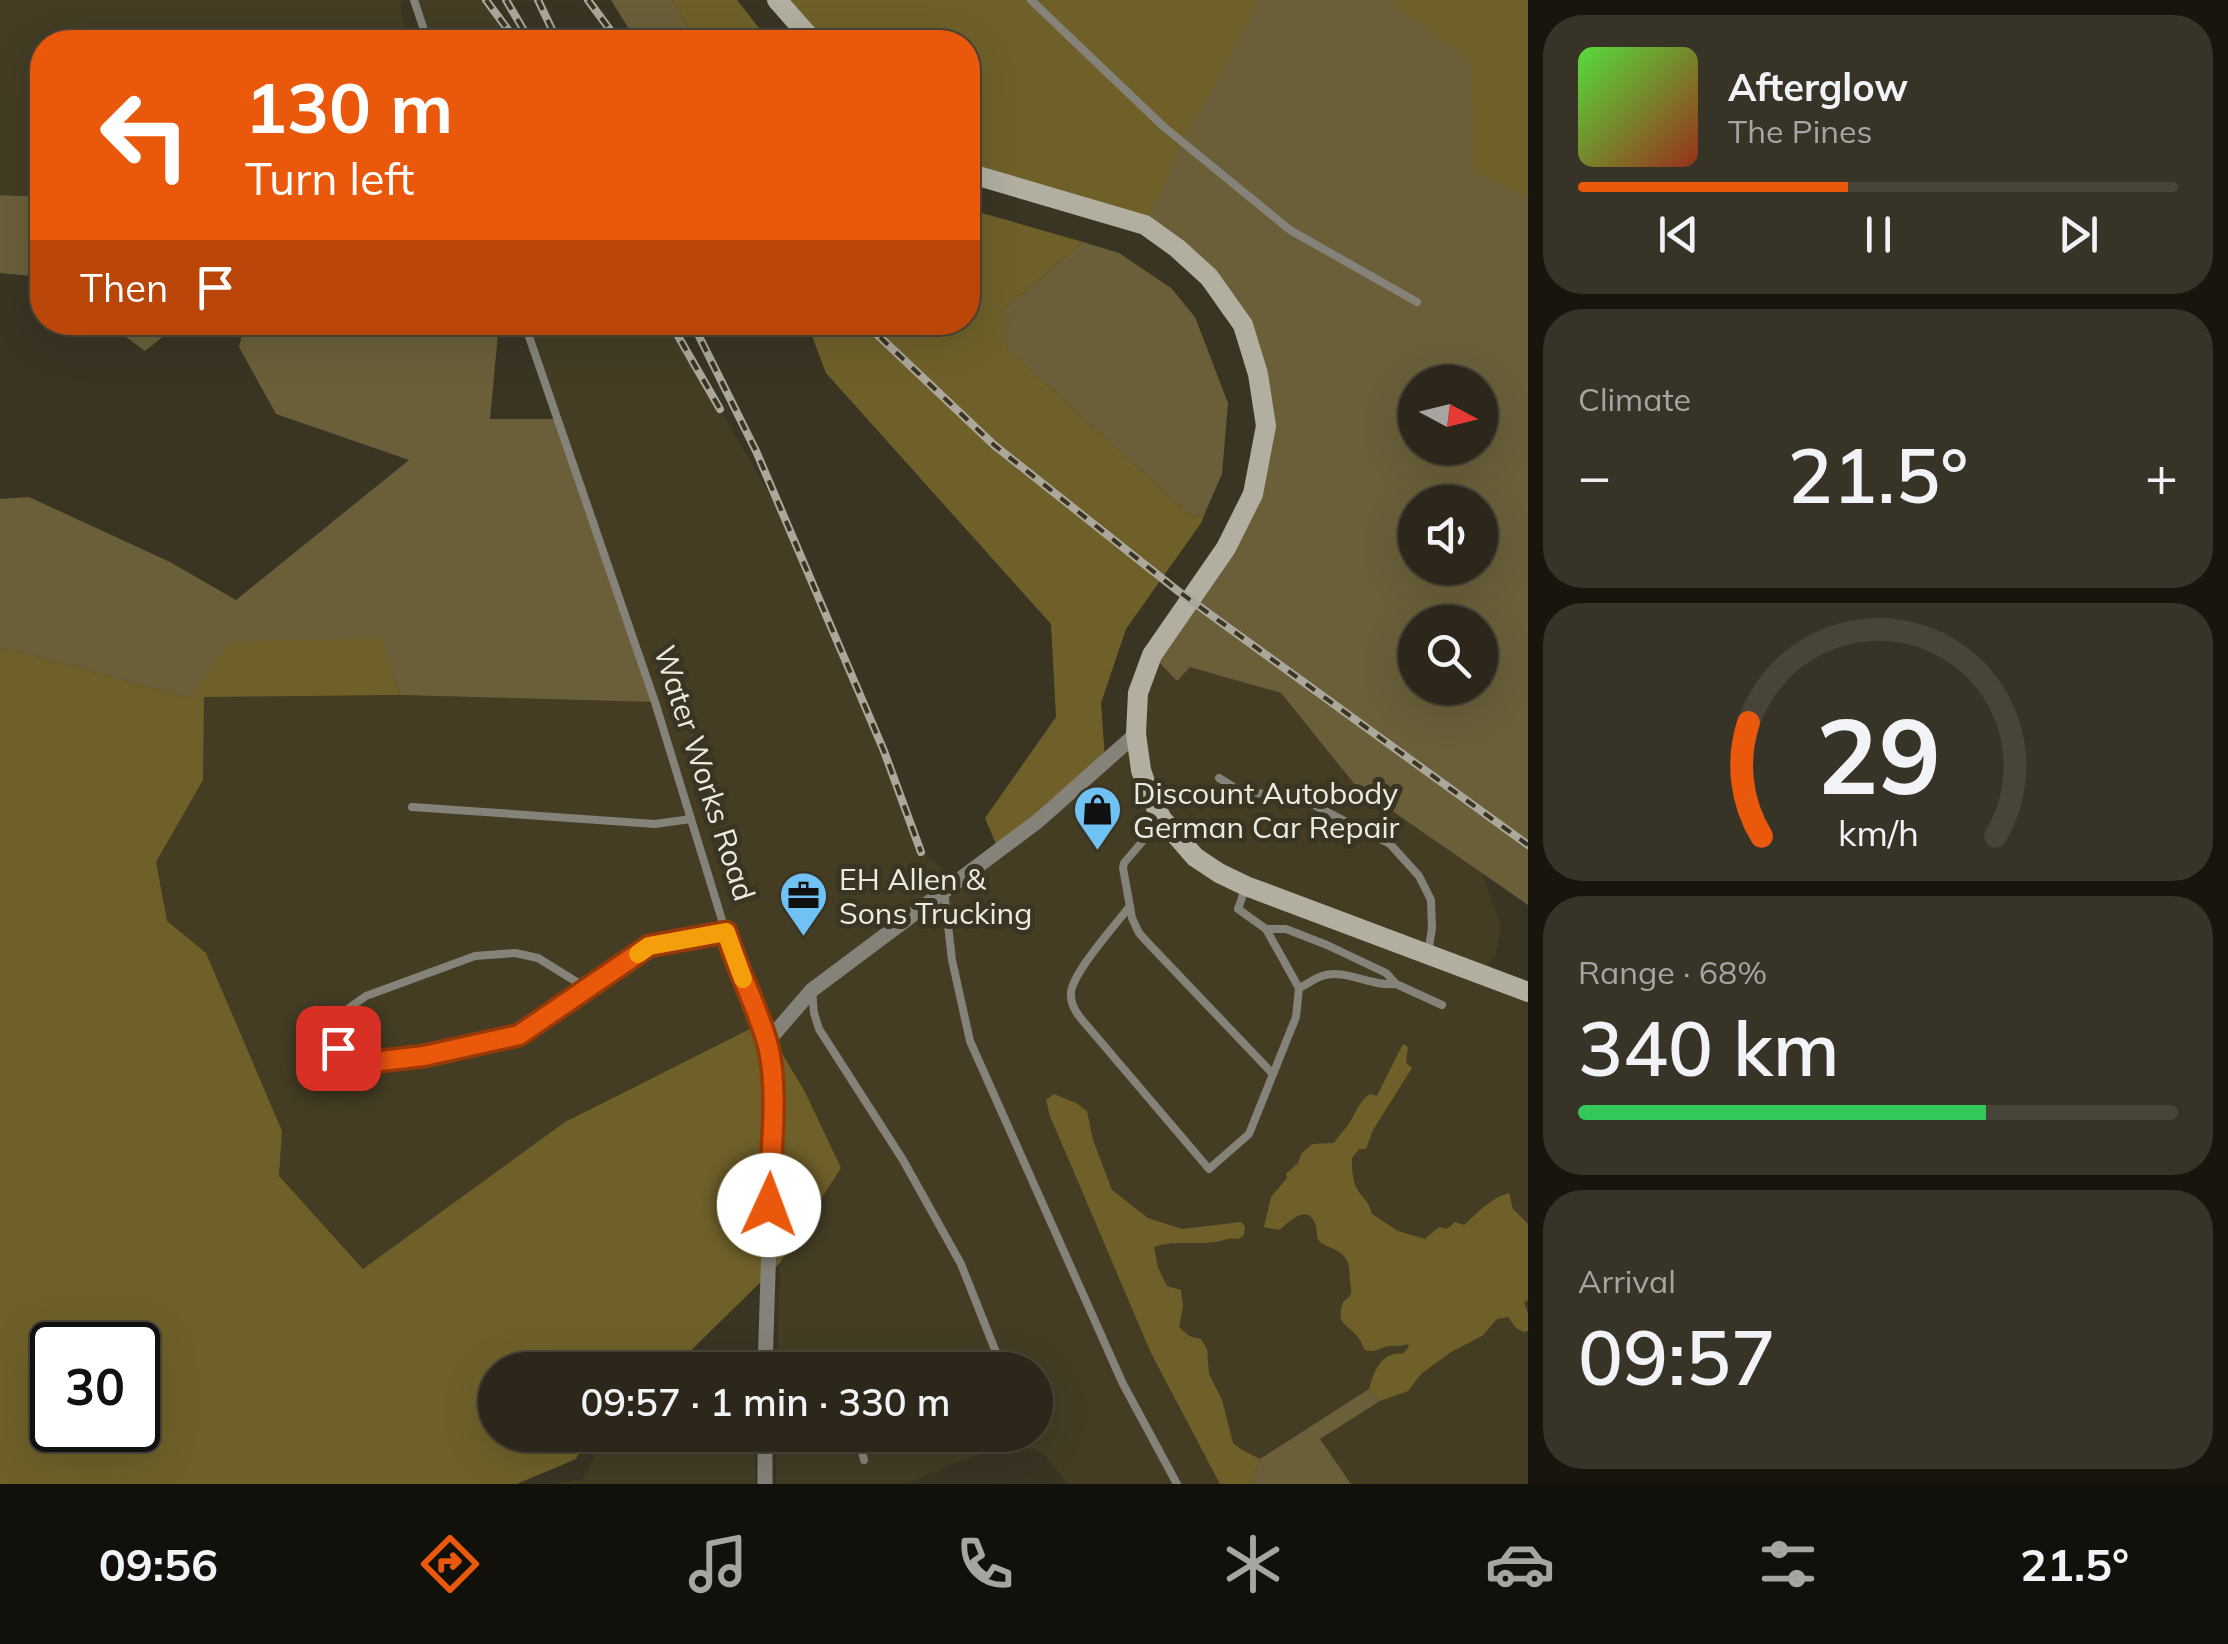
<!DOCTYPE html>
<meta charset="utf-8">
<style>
body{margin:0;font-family:Mulish,sans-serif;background:#383327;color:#f1f3f6;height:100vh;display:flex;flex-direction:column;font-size:38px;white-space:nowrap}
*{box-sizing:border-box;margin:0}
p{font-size:32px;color:#a6a5a2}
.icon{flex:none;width:55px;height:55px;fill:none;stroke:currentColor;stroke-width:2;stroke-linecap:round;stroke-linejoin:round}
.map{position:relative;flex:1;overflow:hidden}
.panel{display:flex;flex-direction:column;gap:15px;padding:15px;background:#18150e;width:700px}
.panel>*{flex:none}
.banner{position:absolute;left:30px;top:30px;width:950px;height:305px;border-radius:40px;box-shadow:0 10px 40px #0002,0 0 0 2px #484439;background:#ea580c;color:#fff;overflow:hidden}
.needle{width:65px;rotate:97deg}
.buttons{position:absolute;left:1398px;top:365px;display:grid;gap:20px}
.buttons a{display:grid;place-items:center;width:100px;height:100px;border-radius:50%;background:#2c271a;box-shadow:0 10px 40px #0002,0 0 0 2px #484439;font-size:50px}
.speed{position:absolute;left:30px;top:1322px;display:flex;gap:20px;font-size:50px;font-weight:700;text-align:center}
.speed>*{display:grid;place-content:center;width:130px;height:130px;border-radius:50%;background:#2c271a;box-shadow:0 10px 40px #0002,0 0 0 2px #484439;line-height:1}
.speed .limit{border:5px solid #111;border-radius:15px;background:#fff;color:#111}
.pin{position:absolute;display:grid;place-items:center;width:85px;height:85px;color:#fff;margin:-42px;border-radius:20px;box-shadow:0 5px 15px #0006}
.me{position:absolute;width:110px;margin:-55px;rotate:2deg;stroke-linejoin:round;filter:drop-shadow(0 0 8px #0008)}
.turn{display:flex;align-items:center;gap:35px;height:210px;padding:0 50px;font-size:45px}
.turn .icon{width:130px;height:130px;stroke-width:2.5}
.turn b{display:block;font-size:70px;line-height:85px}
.then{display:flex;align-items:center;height:95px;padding:0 50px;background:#0003;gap:20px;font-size:38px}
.big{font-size:75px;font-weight:600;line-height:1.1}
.panel .widget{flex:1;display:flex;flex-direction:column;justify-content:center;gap:15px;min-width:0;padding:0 35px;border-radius:40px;background:#383327}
.panel .dial{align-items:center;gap:0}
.dial svg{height:260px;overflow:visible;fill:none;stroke:#484439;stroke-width:7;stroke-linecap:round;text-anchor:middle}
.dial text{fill:#f1f3f6;stroke:none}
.song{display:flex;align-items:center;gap:30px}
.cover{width:120px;height:120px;border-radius:15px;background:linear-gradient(135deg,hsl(110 70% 55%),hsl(10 70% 35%))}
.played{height:10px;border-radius:5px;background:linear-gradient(90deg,#ea580c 45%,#484439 45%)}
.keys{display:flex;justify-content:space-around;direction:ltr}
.heat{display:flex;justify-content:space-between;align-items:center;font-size:55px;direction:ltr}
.charge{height:15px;border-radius:8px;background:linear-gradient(90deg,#34c759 68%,#484439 0)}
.trip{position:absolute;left:478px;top:1352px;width:575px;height:100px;border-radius:50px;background:#2c271a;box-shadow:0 10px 40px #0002,0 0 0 2px #484439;font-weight:600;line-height:100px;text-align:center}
.tabs{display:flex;height:160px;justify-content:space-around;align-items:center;background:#12100a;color:#a6a5a2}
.tabs .icon{width:70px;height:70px}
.tabs .current{color:#ea580c}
.tabs b{font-size:45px;color:#f1f3f6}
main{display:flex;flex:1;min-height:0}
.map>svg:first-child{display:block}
</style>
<main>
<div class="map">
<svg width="1528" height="1484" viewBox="0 0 1528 1484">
<rect width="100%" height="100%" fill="#3a3423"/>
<g fill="#443d24">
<polygon points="0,0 401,0 401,12 409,42 42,42 42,197 0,195"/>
<polygon points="417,0 486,0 517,42 431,42"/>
<polygon points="526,323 670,323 787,525 884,751 921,852 957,881 1136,734 1152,655 1281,693 1356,786 1482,873 1501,926 1496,955 1481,974 1528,992 1528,1484 1068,1484 1044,1454 1027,1447 978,1455 956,1462 908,1484 776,1484 776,1435 1035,1435 1035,1370 777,1370 780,1263 841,1168 805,1092 765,1022 565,1122 364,1269 279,1176 282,1131 206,953 166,921 156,862 203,780 203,697 400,695 654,702"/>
<polygon points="605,1435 754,1435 756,1484 551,1484 583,1479"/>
</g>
<g fill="#6a5f39" fill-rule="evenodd">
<polygon points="611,0 672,0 696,42 637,42"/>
<path d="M 1014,0 L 1528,0 L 1528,905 L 1356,786 L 1281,693 L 1190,667 L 1177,681 L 1152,655 L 1226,548 L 1266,426 L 1243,325 L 1145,225 ZM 1415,382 L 1480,382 L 1480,448 L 1415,448 ZM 1415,502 L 1480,502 L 1480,568 L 1415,568 ZM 1415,622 L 1480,622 L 1480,688 L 1415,688 Z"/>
<polygon points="0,195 42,197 42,277 0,273"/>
<polygon points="1083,242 1119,253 1171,288 1195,317 1228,403 1222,474 1205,513 1192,517 1005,347 1005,308"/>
<polygon points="107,323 107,322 180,323 145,351"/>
<polygon points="245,323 499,323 490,419 558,419 655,702 400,695 379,638 189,698 9,649 0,650 0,499 29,497 170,562 236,600 409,460 276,414 239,347"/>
<polygon points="1369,1389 1380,1401 1320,1439 1351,1484 1251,1484 1260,1459"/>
</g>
<g fill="#6f602a" fill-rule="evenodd">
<polygon points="672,0 737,0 770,42 696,42"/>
<polygon points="778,0 1260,0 1183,142 1145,225 968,173 968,42 814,42"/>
<polygon points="1389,0 1528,0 1528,197 1474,172 1472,62"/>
<polygon points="968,209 1083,242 1005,308 1005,347 1192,517 1205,513 1201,523 1126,629 1101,703 1105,759 999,851 985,818 1056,717 1051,624 826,373 807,323 968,322"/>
<path d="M 380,638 L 400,695 L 204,697 L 203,780 L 156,862 L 167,921 L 206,953 L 282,1131 L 279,1176 L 363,1269 L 565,1122 L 764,1022 L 805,1092 L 841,1168 L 780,1263 L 671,1370 L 495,1370 L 495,1435 L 587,1435 L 576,1459 L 517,1484 L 0,1484 L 0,650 L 9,649 L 189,698 L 231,642 ZM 52,1345 L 138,1345 L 138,1430 L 52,1430 Z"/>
<path d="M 1403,1044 L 1408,1047 L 1406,1063 L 1412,1068 L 1373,1130 L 1366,1149 L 1359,1149 L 1352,1158 C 1352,1169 1352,1182 1359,1192 C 1366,1202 1368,1200 1372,1214 L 1398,1231 L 1425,1239 L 1439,1227 L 1447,1229 L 1455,1222 L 1464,1225 C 1479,1212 1490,1198 1509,1193 L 1513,1209 L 1528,1224 L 1528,1300 L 1524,1302 L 1528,1313 L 1528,1331 L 1524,1332 L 1516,1328 L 1508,1317 L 1497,1319 L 1482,1336 L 1451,1352 L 1421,1374 L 1408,1391 L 1380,1401 L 1369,1389 C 1373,1375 1378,1358 1394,1354 C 1408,1351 1398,1358 1409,1347 L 1407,1344 C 1400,1347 1396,1345 1389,1346 C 1379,1348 1376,1353 1365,1350 C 1362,1345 1361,1340 1357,1336 C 1345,1322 1336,1325 1343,1302 C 1353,1295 1352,1293 1350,1282 C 1349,1266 1351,1258 1334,1249 C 1331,1248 1322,1244 1320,1242 C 1315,1236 1318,1233 1316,1226 C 1308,1201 1289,1222 1279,1230 L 1264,1227 L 1271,1197 L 1287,1178 L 1286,1174 L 1298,1163 L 1301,1154 L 1312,1144 L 1334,1143 C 1339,1135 1345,1130 1350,1122 C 1357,1111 1359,1101 1370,1094 L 1377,1096 Z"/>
<path d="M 1054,1094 L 1076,1103 L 1087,1111 L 1093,1140 L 1112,1190 L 1148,1218 L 1182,1229 L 1241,1222 L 1245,1226 L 1244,1235 L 1239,1239 C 1228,1237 1224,1241 1214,1242 C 1194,1245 1172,1240 1154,1247 L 1158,1268 L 1167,1286 L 1181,1290 L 1183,1306 L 1179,1327 L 1189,1336 L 1201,1339 L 1207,1349 L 1209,1374 L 1222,1400 L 1233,1443 L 1242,1450 L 1260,1459 L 1251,1484 L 1220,1484 L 1151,1353 L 1050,1116 L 1046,1100 Z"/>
</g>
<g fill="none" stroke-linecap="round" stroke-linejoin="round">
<g stroke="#858279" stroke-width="8">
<polyline points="414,0 428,42"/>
<polyline points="1031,0 1164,127 1290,230 1417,302"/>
<polyline points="524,322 655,702 730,946 767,1042"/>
<polyline points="1219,778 1235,788 1255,793 1298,797 1390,844 1419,876 1431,900 1432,928 1428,954"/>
<polyline points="412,807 655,824 691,819"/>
<polyline points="1159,822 1124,863 1123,868 1132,918 1139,933 1149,944 1273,1074"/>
<polyline points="944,891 952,960 970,1041 1123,1384 1177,1484"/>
<path d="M 1130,906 C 1117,923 1072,973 1071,993 C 1070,1007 1080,1018 1089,1028 L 1209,1169 L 1249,1134 L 1296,1017 L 1299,988 L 1266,929 L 1238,909 L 1246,886"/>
<polyline points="1266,929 1286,929 1327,945 1386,973 1396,984 1442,1005"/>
<path d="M 1299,988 C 1307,984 1314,979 1322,976 C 1345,968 1371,987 1395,984"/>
<polyline points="588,989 538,958 515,953 475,956 366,996 349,1008 338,1023 339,1048 344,1060 355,1065 424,1056 519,1035 649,946 726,932"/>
<polyline points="812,990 814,1013 819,1029 903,1160 961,1264 1003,1370"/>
<polyline points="858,1435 864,1460"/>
<polyline points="1030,1435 1031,1438"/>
</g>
<g stroke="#858279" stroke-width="15">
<polyline points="765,1370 773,1114 770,1062 767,1042 812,990 1038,821 1136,734"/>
<polyline points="765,1484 765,1435"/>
</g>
<g stroke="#b2aea0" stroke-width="20">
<polyline points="777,0 814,42"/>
<polyline points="968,173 1145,225 1177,248 1209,277 1243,325 1258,374 1266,426 1253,494 1226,548 1152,655 1138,693 1136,734 1141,770 1149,794 1162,819 1195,857 1219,873 1246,886 1528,992"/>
</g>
<defs>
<g id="rail">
<polyline points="486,0 517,42"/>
<polyline points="506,0 529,39"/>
<polyline points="538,0 558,42"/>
<polyline points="588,0 619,42"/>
<polyline points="670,322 720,409"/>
<polyline points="692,322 756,451 884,751 921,852"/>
<polyline points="864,322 994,445 1178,591 1528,845"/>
</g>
</defs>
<use href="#rail" stroke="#aba79a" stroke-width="8"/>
<use href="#rail" stroke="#3a3423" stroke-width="4" stroke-dasharray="11" stroke-linecap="butt"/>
</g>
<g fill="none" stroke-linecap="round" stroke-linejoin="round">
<defs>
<path id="route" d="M 338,1048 L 344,1060 L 355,1064 L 424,1056 L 519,1035 L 649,946 L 726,932 C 737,969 756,1004 767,1042 C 780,1089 770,1156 769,1205"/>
</defs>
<use href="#route" stroke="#983908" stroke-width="25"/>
<use href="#route" stroke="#ea580c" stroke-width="18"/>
<polyline stroke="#f59e0b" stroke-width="18" points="638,954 649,946 726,932 743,979"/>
</g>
<defs>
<symbol id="shop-pin" viewBox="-11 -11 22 30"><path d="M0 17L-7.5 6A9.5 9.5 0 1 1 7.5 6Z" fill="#70c2f4" stroke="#3a3423"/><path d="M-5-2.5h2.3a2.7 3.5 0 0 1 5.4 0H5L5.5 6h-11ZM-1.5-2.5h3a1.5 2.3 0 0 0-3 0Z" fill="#111"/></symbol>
<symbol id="office-pin" viewBox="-11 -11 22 30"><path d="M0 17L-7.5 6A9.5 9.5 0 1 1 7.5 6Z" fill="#70c2f4" stroke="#3a3423"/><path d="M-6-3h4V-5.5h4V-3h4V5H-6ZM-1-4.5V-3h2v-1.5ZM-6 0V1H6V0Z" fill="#111"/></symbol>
</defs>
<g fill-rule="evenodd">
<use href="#shop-pin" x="1070" y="782" width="55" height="75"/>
<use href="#office-pin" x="776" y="868" width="55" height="75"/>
</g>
<g text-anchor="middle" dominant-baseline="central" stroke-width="10" stroke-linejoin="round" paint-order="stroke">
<g font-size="30" fill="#edeadf" stroke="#3a3423">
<text transform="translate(705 773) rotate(72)">Water Works Road</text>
</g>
<g font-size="30" fill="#edeadf" stroke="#3a3423" text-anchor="start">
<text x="1133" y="793">Discount Autobody<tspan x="1133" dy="34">German Car Repair</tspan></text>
<text x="839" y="879">EH Allen &amp;<tspan x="839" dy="34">Sons Trucking</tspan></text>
</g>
</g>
</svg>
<div class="buttons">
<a><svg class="needle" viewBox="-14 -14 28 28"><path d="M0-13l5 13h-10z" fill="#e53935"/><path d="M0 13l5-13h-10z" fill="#a6a5a2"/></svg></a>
<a><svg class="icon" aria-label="sound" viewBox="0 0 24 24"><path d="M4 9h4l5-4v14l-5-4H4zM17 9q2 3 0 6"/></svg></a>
<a><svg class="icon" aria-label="search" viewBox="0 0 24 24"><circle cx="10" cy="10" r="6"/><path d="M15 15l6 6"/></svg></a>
</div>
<div class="speed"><div class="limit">30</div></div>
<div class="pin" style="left:338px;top:1048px;background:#d93025"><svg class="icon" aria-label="arrive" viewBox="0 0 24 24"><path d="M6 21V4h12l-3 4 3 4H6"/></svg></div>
<svg class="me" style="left:769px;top:1205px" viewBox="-20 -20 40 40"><circle r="19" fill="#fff"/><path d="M0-13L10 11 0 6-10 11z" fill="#ea580c"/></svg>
<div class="trip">09:57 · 1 min · 330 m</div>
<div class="banner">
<div class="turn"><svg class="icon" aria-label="left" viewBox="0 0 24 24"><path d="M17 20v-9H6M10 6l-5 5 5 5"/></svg><div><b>130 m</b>Turn left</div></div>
<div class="then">Then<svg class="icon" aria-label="arrive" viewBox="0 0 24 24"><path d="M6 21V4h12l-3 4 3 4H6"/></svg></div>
</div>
</div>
<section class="panel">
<div class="widget">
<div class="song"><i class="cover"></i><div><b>Afterglow</b><p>The Pines</p></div></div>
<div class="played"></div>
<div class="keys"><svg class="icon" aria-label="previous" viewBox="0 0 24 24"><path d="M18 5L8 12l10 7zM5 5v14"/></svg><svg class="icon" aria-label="pause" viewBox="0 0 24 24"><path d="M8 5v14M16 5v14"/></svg><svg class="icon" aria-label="next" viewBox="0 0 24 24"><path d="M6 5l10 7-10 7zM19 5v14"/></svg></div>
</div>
<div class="widget"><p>Climate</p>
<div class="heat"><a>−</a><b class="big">21.5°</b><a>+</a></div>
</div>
<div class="widget dial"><svg viewBox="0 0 100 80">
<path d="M14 69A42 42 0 1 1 86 69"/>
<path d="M14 69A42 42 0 0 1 10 34" stroke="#ea580c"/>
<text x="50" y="56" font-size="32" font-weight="700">29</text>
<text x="50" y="72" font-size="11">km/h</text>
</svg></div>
<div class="widget"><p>Range · 68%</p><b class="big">340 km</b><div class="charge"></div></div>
<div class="widget"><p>Arrival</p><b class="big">09:57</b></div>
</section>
</main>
<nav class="tabs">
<b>09:56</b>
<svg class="icon current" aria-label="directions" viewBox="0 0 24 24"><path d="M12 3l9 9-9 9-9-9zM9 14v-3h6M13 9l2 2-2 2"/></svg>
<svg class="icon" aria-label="music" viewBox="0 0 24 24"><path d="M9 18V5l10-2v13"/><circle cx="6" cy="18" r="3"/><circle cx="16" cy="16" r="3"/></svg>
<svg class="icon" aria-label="phone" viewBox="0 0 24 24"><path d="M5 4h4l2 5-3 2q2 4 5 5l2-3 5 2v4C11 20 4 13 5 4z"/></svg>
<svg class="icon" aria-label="climate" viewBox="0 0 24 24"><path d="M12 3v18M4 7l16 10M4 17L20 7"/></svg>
<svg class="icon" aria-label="car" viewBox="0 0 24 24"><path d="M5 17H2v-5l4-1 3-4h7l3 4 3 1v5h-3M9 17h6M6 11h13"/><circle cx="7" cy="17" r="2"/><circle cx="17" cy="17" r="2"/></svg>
<svg class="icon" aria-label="filters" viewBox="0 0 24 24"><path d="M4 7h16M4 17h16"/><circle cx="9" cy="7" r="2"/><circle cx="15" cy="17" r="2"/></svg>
<b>21.5°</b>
</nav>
